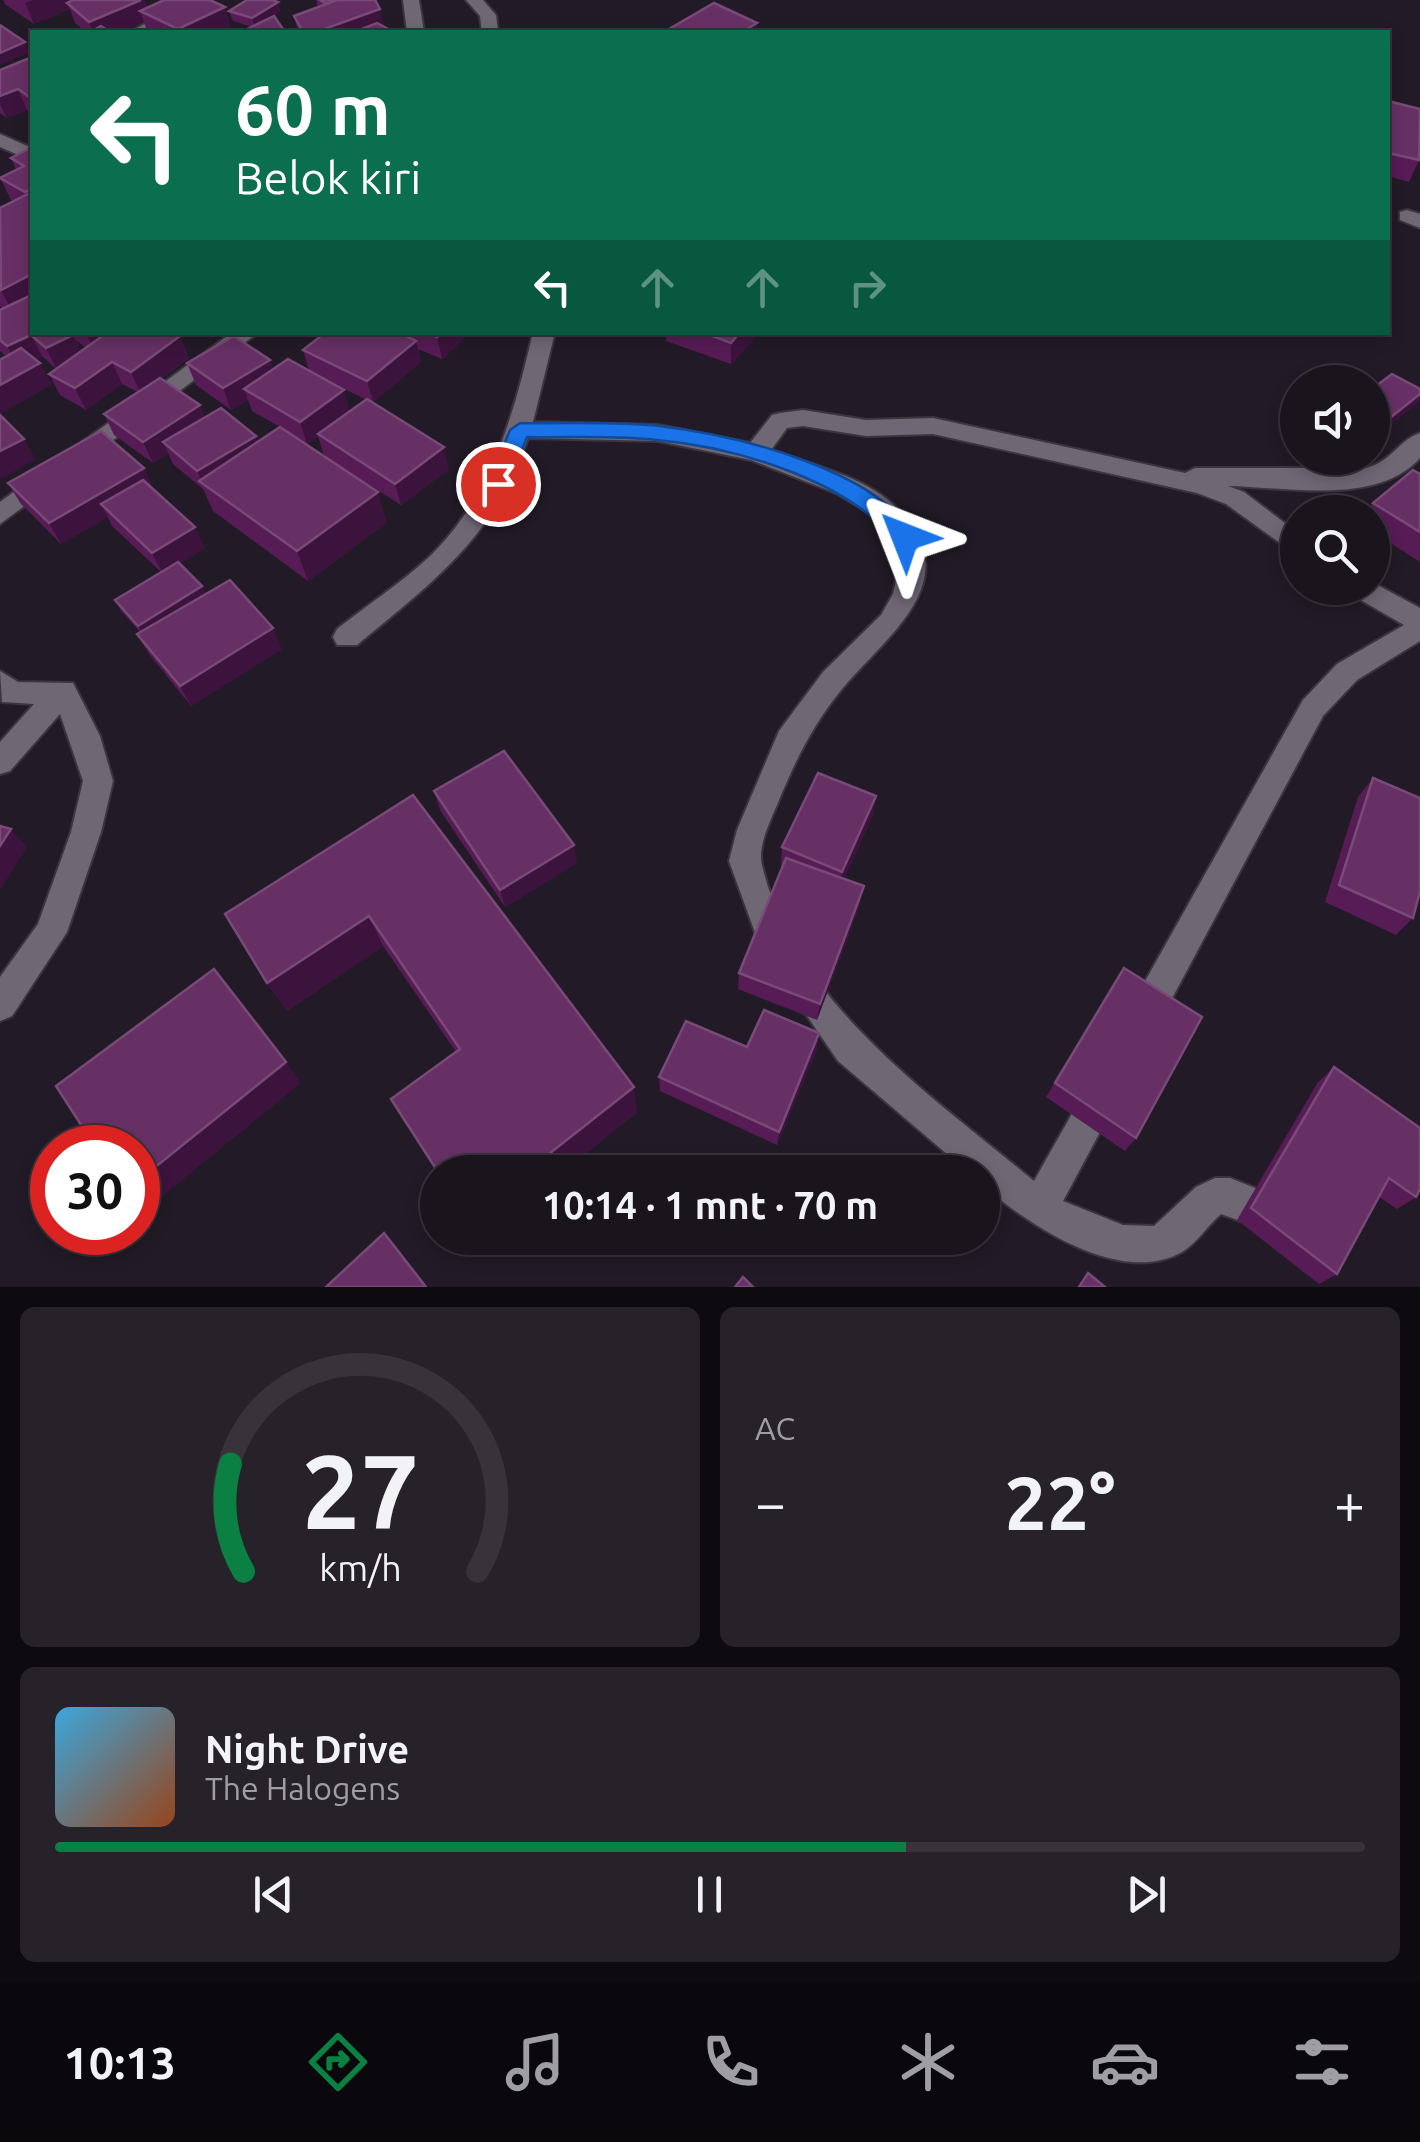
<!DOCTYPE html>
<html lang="id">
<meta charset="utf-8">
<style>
body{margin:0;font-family:Ubuntu,sans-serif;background:#27212a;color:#f1f3f6;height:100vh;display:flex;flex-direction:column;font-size:38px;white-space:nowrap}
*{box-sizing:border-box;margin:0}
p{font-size:32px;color:#9f9ea4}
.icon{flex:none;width:55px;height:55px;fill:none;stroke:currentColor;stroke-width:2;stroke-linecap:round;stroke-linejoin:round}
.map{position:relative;height:1287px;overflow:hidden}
.sheet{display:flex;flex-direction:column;gap:20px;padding:20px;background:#0e0b10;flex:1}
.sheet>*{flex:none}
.top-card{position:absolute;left:30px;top:30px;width:1360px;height:305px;border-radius:0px;box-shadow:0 5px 15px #0003,0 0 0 2px #38333b;background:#0b6e4f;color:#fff;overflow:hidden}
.controls{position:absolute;left:1280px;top:365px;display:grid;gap:20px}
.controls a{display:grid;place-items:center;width:110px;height:110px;border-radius:50%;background:#1a141d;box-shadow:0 5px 15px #0003,0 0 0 2px #38333b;font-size:50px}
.speed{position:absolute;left:30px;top:1125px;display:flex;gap:20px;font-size:50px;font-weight:700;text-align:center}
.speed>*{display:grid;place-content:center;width:130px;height:130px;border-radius:50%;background:#1a141d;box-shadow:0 5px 15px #0003,0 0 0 2px #38333b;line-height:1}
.speed .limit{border:15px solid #d22;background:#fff;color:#111}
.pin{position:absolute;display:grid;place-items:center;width:85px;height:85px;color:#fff;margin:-42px;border:5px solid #fff;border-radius:50%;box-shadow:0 2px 10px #0007}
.me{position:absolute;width:110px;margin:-55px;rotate:315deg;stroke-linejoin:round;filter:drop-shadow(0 0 8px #0008)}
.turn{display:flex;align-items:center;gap:35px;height:210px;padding:0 40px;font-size:45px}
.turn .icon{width:130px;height:130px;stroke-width:2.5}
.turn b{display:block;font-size:70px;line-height:85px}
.lanes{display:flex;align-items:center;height:95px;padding:0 40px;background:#0003;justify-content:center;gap:50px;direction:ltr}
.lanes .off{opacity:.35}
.big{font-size:75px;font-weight:700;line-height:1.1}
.sheet .widget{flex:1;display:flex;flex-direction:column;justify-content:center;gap:15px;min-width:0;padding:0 35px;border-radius:15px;background:#27212a}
.sheet .dial{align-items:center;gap:0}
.dial svg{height:260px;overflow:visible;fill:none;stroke:#38333b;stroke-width:7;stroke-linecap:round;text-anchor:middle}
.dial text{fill:#f1f3f6;stroke:none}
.song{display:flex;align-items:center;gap:30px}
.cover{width:120px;height:120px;border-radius:15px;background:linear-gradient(135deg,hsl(200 70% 55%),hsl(20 70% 35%))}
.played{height:10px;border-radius:5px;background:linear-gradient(90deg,#0b8043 65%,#38333b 65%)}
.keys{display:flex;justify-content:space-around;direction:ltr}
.heat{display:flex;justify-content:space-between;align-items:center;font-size:55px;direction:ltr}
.sheet .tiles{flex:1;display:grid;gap:20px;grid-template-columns:1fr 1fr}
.widget:last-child{grid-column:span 2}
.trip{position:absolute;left:420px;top:1155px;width:580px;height:100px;border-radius:50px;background:#1a141d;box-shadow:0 5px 15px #0003,0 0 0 2px #38333b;font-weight:700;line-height:100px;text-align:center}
.tabs{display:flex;height:160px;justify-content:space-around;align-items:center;background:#0a080c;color:#9f9ea4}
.tabs .icon{width:70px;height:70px}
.tabs .active{color:#0b8043}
.tabs b{font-size:45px;color:#f1f3f6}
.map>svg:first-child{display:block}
</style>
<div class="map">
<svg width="1420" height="1287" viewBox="0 0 1420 1287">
<rect width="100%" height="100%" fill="#221b27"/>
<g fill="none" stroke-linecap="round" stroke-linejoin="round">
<defs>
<g id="minor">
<polygon points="188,0 209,0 151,32 130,32"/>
<polygon points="403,0 419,0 424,32 407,32"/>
<polygon points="466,0 483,0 496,15 498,32 482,32 480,16"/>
<polygon points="0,134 32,148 32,161 0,147"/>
<polygon points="1407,210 1420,214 1420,228 1400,220 1400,212"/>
<polygon points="233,332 259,332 0,524 0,502"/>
<path d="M 533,332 L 555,332 L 533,422 L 658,425 L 750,443 L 772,415 L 780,413 L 803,410 L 866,420 L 933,418 L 1185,473 L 1195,468 L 1366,468 C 1391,462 1399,440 1420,433 L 1420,458 C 1377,506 1286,487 1228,486 L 1244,492 L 1298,533 L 1298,556 L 1226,504 L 1197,493 L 933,434 L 866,436 L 803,426 L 787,428 L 771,450 C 811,465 864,476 895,506 C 971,579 887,635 842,689 C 814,723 796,759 779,800 C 772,818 757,845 762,865 C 794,1003 932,1096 1034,1181 L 1091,1080 L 1103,1074 L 1115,1080 L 1121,1092 L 1115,1104 L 1063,1201 L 1123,1225 L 1154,1226 L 1196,1187 L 1215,1178 L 1230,1178 L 1295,1204 L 1301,1217 L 1295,1230 L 1282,1236 L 1221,1214 C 1207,1226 1197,1243 1182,1252 C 1120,1287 1029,1225 982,1185 L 982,1172 L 968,1172 L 838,1061 L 761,949 L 729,861 L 737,830 L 779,731 L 823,672 L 881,615 L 893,594 L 899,566 L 893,539 L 876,517 L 838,494 L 751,460 L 658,441 L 528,438 C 494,538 434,581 357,645 L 337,645 L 333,637 L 337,629 C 367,605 400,584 428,558 C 491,498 514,415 533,332 Z"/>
<polygon points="1372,582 1420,608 1420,641 1357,680 1323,716 1154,1032 1142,1036 1130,1032 1125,1020 1130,1008 1303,700 1337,664 1404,625 1352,595 1348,588 1372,588"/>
<polygon points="0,671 18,682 73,683 100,736 113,781 101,832 67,932 12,1016 0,1021 0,977 38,924 71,832 83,781 60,714 10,771 0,774 0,742 34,704 2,702"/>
</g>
</defs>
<use href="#minor" stroke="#3b353e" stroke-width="4"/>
<use href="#minor" fill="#706775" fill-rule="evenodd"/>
</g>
<g fill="#571b55" fill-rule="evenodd">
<polygon points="3,0 144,0 147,8 231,27 220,32 150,32 147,31 144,22 120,32 86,32 75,23 70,9 34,24 5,4"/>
<polygon points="316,0 375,0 384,26 394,32 298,32 294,16 318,7"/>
<polygon points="278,2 280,12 252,27 233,21 229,11"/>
<polygon points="32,63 32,114 27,110 7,118 0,113 0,70"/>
<polygon points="1388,101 1419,160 1409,182 1388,176"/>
<path d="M 32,147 L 32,332 L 172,332 L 180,336 L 189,358 L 161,379 L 206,417 L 256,436 L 258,442 L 280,427 L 252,411 L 248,400 L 231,410 L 196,385 L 187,363 L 270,360 L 273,369 L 309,371 L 303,350 L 326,332 L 471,332 L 442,359 L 418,349 L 421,362 L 373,402 L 449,469 L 401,505 L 324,456 L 318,436 L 307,444 L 290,433 L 387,522 L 308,581 L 213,511 L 203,489 L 173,464 L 168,453 L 153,463 L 114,435 L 104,414 L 138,392 L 122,384 L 86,410 L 60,395 L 49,374 L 56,369 L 42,356 L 36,359 L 52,384 L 0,414 L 0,358 L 6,356 L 0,351 L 0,310 L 3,309 L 0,306 L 0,206 L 1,207 L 13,201 L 11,200 L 0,178 L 16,170 L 11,158 ZM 76,340 L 86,348 L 81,351 ZM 324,379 L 367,400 L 350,411 Z"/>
<polygon points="666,332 760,332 731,364 666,341"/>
<polygon points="1372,389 1420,389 1420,398 1417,403 1379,433 1372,430"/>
<polygon points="1420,474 1420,562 1372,531 1372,512 1367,512 1373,503"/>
<polygon points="8,483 154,490 205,548 180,563 202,586 206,594 282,649 191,706 149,654 137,634 140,632 121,611 115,600 161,572 112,526 108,517 61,544 21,504"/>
<polygon points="1373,778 1413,918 1396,935 1325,902 1358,797"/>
<polygon points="434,791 577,863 505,907 440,810"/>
<polygon points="413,795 637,1112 562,1172 438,1173 391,1099 456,1052 383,946 287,1011 267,983"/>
<polygon points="876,796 873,815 844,879 860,904 817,1020 738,989 739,973 783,866 781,866 782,847"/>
<polygon points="1124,968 1136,1138 1125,1151 1046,1097"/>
<polygon points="747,1047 817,1049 777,1145 660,1091 659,1077"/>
<polygon points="1334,1067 1416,1197 1397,1209 1379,1197 1337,1274 1319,1284 1237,1220 1318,1082"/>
</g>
<g fill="#3c133c">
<polygon points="33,0 93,0 67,3 70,9 34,24 25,3"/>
<polygon points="141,0 144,0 149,15 140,11 144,22 120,32 93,32 89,22"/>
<polygon points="278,2 280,12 255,28 252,18"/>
<polygon points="225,7 231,27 220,32 179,32 178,29"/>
<polygon points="380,9 384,29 376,32 316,32"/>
<polygon points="757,23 757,32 742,32"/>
<polygon points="25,42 29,53 0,65 0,53"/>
<polygon points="18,89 27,110 7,118 0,104 0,96"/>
<polygon points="32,274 32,313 17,321 1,290"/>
<polygon points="93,332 137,332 98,357 87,335"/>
<polygon points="443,332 471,332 442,359 437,337"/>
<polygon points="740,332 760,332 731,364 731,343"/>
<polygon points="31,335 42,356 18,368 7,346"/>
<polygon points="73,335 84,356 57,370 46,348"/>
<polygon points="180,336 189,358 141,394 131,372"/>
<polygon points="416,341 421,362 373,402 367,381"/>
<polygon points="270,360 277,382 244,389 248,400 231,410 223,388"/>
<polygon points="112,362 122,384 86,410 75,388"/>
<polygon points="40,363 52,384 0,414 0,385"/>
<polygon points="344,390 350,412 307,444 300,422"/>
<polygon points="1420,394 1417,403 1379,433 1385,422"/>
<polygon points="200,405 209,426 163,442 168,453 153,463 143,442"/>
<polygon points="256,436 264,457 203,483 197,471"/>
<polygon points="24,439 36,460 0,479 0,451"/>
<polygon points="444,447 449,469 401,505 395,484"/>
<polygon points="144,468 154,490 101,504 108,517 61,544 49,523"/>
<polygon points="378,492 387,522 308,581 297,551"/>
<polygon points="195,527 205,548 163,574 152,553"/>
<polygon points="202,586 208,597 144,636 138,626"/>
<polygon points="273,628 282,649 191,706 180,686"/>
<polygon points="876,796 873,815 839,890 842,872"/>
<polygon points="11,829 27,847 0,890 0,846"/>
<polygon points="574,845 577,863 505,907 500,890"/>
<polygon points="864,886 860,904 817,1020 820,1004"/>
<polygon points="369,916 383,946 287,1011 267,983"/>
<polygon points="819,1033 817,1049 777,1145 779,1132"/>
<polygon points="286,1062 301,1083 147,1209 138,1202 138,1181"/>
<polygon points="634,1087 637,1112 562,1172 526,1172"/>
</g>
<g fill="#663064" stroke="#794a78" stroke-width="2.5">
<polygon points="73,0 141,0 89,22 67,3"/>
<polygon points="164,0 210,0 225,7 178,29 140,11"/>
<polygon points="247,0 272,0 278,2 252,18 229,11"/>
<polygon points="320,0 337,0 327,4"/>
<polygon points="337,0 375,0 380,9 316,32 303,32 294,16"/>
<polygon points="714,3 757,23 742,32 664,32"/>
<polygon points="274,16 285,32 241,32"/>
<polygon points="377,23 394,32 354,32"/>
<polygon points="0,25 25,42 0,53"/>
<polygon points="101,26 110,32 90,32"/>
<polygon points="27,59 32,63 32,99 18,89 0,96 0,70"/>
<polygon points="1388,101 1420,109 1419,160 1388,153"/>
<polygon points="32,147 32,189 25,192 0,178 24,166 11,158"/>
<polygon points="32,192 32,274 1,290 0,208"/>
<polygon points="29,296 32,300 32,332 71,332 73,335 46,348 31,335 7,346 0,340 0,310"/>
<polygon points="108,332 172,332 180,336 131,372 112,362 75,388 49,374"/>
<polygon points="326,332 398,332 416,341 367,381 303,350"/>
<polygon points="426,332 443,332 437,337"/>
<polygon points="702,332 740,332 731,343"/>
<polygon points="234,336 270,360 223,388 187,363"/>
<polygon points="21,348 40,363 0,385 0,360"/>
<polygon points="288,359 344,390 300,422 244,389"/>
<polygon points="1392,374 1420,389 1420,394 1385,422 1372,415 1372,389"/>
<polygon points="160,378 200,405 143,442 104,414"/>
<polygon points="367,399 444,447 395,484 318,434"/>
<polygon points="221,408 256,436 197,471 163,442"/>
<polygon points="0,415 24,439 0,451"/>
<polygon points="280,427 378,492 297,551 199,481"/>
<polygon points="101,431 144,468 49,523 8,483"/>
<polygon points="1413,470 1420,474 1420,532 1373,503"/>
<polygon points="143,480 195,527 152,553 101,504"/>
<polygon points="178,562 202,586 138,626 115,600"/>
<polygon points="230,580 273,628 180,686 137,634"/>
<polygon points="504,751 574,845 500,890 434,791"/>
<polygon points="818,773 876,796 842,872 782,847"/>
<polygon points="1373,778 1420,798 1420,891 1413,918 1339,885"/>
<polygon points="413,795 634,1087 526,1172 438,1172 391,1099 460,1049 369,916 267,983 225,914"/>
<polygon points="0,826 11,829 0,846"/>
<polygon points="786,858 864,886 820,1004 739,973"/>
<polygon points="1124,968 1202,1017 1136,1138 1055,1083"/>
<polygon points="214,969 286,1062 138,1181 138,1148 96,1148 56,1086"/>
<polygon points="764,1010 819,1033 779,1132 659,1077 686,1021 747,1047"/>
<polygon points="1334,1067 1420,1128 1420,1189 1416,1197 1389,1178 1337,1274 1251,1208"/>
<polygon points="384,1233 426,1287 326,1287"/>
<polygon points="1088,1273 1105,1287 1079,1287"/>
<polygon points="743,1277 753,1287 735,1287"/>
</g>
<path fill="#1a73e8" stroke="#114b97" stroke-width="2.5" d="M 520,423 C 565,424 614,421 659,426 C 735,435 874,468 916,537 L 913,543 L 897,543 C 849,480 734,447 657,440 C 614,435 570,438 527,437 L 506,490 L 491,490 L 488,484 L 510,430 Z"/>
</svg>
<div class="controls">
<a><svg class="icon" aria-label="sound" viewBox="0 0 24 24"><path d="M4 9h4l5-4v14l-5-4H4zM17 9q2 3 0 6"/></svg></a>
<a><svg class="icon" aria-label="search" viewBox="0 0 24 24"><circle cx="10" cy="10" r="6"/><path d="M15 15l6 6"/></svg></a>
</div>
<div class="speed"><div class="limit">30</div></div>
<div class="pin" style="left:498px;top:484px;background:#d93025"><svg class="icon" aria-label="arrive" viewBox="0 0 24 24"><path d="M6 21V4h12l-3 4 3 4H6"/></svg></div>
<svg class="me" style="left:905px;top:537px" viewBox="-20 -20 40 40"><path d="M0-17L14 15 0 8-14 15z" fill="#1a73e8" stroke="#fff" stroke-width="4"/></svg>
<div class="trip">10:14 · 1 mnt · 70 m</div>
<div class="top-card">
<div class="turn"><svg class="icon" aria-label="left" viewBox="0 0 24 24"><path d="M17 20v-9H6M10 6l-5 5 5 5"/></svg><div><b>60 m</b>Belok kiri</div></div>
<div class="lanes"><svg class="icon" aria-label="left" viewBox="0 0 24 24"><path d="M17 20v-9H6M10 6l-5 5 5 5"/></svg><svg class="icon off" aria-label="ahead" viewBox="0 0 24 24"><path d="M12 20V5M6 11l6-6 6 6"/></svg><svg class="icon off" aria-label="ahead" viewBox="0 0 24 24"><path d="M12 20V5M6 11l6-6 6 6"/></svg><svg class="icon off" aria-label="right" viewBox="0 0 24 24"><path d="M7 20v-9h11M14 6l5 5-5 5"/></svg></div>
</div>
</div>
<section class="sheet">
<div class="tiles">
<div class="widget dial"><svg viewBox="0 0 100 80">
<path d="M14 69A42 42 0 1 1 86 69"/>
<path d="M14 69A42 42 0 0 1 10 36" stroke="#0b8043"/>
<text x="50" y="56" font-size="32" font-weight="700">27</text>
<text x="50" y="72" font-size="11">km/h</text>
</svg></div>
<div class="widget"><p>AC</p>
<div class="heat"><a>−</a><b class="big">22°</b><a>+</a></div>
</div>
<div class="widget">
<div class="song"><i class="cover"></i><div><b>Night Drive</b><p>The Halogens</p></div></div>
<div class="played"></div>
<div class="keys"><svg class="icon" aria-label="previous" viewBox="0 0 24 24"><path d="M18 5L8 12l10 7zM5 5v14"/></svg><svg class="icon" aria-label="pause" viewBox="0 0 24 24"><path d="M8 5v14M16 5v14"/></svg><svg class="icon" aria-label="next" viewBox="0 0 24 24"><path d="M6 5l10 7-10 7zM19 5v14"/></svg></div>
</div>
</div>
</section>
<nav class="tabs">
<b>10:13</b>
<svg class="icon active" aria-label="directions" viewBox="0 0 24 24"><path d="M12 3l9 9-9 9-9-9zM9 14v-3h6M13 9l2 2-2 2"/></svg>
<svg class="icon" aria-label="music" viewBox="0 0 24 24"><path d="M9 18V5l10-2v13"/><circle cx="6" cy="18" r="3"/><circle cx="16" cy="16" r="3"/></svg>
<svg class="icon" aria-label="phone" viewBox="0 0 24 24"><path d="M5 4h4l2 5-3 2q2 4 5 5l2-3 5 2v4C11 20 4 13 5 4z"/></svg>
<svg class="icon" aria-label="climate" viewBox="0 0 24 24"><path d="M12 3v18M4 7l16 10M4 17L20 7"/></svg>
<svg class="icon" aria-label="car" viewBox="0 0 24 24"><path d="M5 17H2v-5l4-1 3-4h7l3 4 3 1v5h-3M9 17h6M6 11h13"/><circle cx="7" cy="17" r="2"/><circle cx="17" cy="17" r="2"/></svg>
<svg class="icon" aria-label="filters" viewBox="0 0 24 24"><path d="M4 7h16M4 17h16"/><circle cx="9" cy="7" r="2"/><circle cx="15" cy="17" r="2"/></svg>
</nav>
